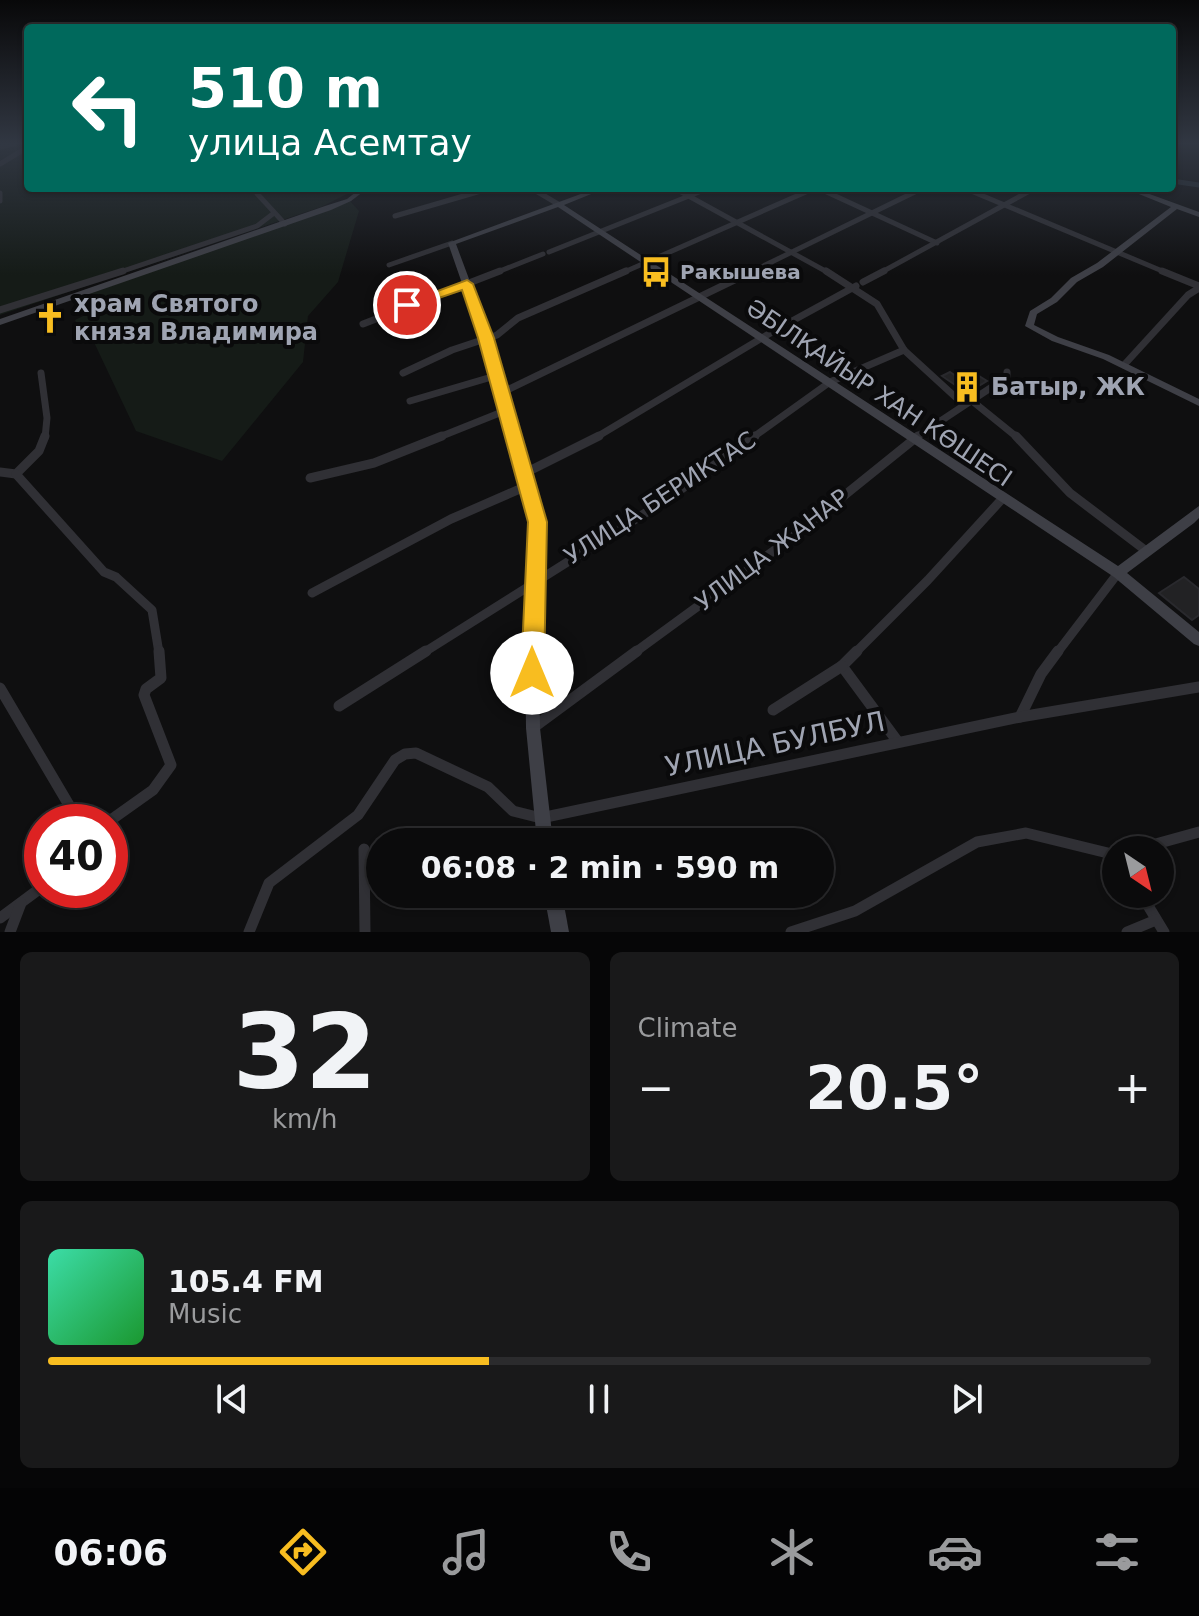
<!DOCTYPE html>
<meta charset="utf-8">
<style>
body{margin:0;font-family:"DejaVu Sans",sans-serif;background:#19191a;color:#f1f3f6;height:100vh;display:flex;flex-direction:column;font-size:30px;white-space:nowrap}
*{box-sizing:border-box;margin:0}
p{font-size:26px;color:#9a9b9d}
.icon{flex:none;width:44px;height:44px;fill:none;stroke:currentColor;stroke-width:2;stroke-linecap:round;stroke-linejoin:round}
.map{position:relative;height:932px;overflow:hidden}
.side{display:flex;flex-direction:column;gap:20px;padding:20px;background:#060607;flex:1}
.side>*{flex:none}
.hud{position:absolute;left:24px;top:24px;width:1152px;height:168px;border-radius:8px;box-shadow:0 2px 6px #0004,0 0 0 2px #2b2b2d;background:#00695c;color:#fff;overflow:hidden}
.needle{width:52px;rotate:145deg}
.buttons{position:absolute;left:1102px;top:836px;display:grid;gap:16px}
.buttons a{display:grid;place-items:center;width:72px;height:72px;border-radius:50%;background:#0b0b0c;box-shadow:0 2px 6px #0004,0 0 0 2px #2b2b2d;font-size:40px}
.speed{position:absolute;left:24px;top:804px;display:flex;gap:16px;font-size:40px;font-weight:700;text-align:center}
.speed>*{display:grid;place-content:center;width:104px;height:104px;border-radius:50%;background:#0b0b0c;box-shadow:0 2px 6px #0004,0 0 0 2px #2b2b2d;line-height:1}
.speed .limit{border:12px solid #d22;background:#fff;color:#111}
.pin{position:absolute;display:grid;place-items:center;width:68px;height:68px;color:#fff;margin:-34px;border:4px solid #fff;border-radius:50%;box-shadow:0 2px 8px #0007}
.me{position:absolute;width:88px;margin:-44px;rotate:0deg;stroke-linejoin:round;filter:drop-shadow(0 0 6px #0008)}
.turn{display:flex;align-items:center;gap:28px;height:168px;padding:0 32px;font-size:36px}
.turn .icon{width:104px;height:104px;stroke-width:2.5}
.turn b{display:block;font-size:56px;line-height:68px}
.big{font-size:60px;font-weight:700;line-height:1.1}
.side .widget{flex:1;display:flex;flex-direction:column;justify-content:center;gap:12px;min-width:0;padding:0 28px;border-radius:12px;background:#19191a}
.side .dial{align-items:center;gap:0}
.dial b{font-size:104px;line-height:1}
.song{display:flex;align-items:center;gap:24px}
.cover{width:96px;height:96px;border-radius:12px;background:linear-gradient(135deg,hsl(160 70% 55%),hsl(130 70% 35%))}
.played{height:8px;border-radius:4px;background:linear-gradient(90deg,#f8bd20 40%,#2b2b2d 40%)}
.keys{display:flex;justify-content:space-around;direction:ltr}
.heat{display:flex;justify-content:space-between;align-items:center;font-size:44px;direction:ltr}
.side .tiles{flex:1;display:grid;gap:20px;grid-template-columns:1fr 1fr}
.widget:last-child{grid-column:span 2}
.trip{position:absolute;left:366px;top:828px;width:468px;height:80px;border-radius:40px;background:#0b0b0c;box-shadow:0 2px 6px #0004,0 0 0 2px #2b2b2d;font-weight:700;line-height:80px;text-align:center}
.tab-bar{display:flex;height:128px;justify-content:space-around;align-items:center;background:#040405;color:#9a9b9d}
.tab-bar .icon{width:56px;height:56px}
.tab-bar .current{color:#f8bd20}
.tab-bar b{font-size:36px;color:#f1f3f6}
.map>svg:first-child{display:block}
</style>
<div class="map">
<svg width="1199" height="932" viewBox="0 0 1199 932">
<rect width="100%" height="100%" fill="#0f0f10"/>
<g fill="#151b17">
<polygon points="11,144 28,144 28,188 359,188 321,207 0,315 0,147"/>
<polygon points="349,200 359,211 338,282 308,316 303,362 222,461 136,431 91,336 82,338 75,320 93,311 86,295"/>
</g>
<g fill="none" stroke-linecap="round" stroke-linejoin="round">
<polyline stroke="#252d34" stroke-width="5" points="1172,181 1199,185"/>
</g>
<g fill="#222224" stroke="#29292d" stroke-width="2">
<polygon points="950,372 962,380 974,373 987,381 967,393 942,376"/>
<polygon points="1184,577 1199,589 1199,615 1192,620 1159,593"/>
</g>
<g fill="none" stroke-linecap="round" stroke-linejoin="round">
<g stroke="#303035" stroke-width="5">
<polyline points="0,147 14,144"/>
<polyline points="0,164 28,147"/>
<polyline points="252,188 285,224"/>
<polyline points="531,188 558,204"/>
<polyline points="674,188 829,273"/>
<polyline points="818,188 937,243"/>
<polyline points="964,188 1167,273"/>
<polyline points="0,193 0,201"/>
<polyline points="395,216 491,188"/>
<polyline points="549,252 709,188"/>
<polyline points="389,265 452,243"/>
<polyline points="117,273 257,226 274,213"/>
<polyline points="495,273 543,254"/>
<polyline points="622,273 815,188"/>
<polyline points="749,273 923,188"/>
<polyline points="880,273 1035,188"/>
</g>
<g stroke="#303035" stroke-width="7">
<polyline points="826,271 877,304 904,350 963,404"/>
<polyline points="1162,271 1199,286"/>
<polyline points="863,282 884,271"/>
<polyline points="0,310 123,271"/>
<polyline points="363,324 500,271"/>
<polyline points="1124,365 1188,295 1199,288"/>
<polyline points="41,373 47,418 45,438"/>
<polyline points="403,373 452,350 497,335 518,318 626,271"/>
<polyline points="501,393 753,271"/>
<polyline points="971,400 1018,438"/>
<polyline points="410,401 495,376"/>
<polyline points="437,438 507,410"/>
<polyline points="595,438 772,332 856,286"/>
<polyline points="752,438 830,382 904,350"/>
<polyline points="915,438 1007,377 1007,372"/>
</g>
<g stroke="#303035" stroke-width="9">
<polyline points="1016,436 1070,493 1145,550"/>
<polyline points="0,472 16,474 39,451 45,436"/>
<polyline points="525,473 599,436"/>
<polyline points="16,474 104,572 116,577 152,610 159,653"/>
<polyline points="310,478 374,463 442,436"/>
<polyline points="312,593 451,519 529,485"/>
<polyline points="423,653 666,500 755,436"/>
<polyline points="634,653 794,536 918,436"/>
<polyline points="855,653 928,580 1002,499"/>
<polyline points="1057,653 1118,573"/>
</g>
<g stroke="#303035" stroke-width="11">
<polyline points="857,651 842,666 898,742"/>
<polyline points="0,688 79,822"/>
<polyline points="339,706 426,651"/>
<polyline points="773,710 842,666"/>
<polyline points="1020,717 1041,674 1058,651"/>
<polyline points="534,727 637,651"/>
<polyline points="108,822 153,790 171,765 144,695 146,689 161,678 159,651"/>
<polyline points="364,849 365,932"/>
<polyline points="1134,850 1199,832"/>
<polyline points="1141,894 1164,932"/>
<polyline points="0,918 42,887"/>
<polyline points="10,932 21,903"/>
<polyline points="249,932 269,883 358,815 395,760 405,754 416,753 488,787 513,811 541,818 1020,717 1199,687"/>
<polyline points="791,932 855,911 977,842 1026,833 1116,855"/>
<polyline points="1127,932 1156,920"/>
</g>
<g fill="#3e3f46" fill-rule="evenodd">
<polygon points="361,188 368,188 351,201 331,210 0,325 0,319 325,206 347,199"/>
<polygon points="597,188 606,188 564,205 1118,566 1199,506 1199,518 1194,523 1127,573 1199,632 1199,646 1194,644 1114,577 558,207 456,244 491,338 543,522 539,645 540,728 553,842 537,842 526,728 525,645 531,522 481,338 448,243"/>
<polygon points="1124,188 1133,188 1199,212 1199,217 1177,209 1103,267 1077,282 1057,302 1037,314 1034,325 1058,337 1109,355 1199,399 1199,406 1103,359 1052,341 1025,326 1030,311 1051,298 1071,278 1097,263 1171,207"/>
<polygon points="544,894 562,894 569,932 551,932"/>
</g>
</g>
<linearGradient id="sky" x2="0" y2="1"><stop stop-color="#080809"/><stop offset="0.52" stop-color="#313742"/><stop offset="1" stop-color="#313742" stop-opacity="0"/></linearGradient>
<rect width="1199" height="275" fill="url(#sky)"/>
<polygon fill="#f8bd20" stroke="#a17b15" stroke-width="2" points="467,280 473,284 494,338 547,522 544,673 540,681 532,684 524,681 521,673 528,522 478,338 462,290 407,309 400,305"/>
<defs>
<symbol id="bus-bare" viewBox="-9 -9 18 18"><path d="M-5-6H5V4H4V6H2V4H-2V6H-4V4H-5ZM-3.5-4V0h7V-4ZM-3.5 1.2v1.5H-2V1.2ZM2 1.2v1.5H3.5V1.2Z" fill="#f8bd20" stroke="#0a0a0b" stroke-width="2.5" paint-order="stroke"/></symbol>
<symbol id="church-bare" viewBox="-9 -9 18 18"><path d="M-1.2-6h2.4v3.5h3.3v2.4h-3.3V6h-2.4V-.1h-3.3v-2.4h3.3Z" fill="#f8bd20" stroke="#0a0a0b" stroke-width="2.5" paint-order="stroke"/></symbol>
<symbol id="building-bare" viewBox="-9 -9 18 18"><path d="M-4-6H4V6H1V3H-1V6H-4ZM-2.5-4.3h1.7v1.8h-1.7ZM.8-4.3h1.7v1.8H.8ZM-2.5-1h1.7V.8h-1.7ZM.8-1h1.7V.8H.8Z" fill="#f8bd20" stroke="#0a0a0b" stroke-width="2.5" paint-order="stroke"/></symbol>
</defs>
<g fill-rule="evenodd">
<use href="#bus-bare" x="634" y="250" width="44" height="44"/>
<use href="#church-bare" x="28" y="296" width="44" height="44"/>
<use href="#building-bare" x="945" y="365" width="44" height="44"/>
</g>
<g text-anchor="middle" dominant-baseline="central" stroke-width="8" stroke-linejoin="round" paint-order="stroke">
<g font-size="20" font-weight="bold" fill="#9fa4b2" stroke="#0a0a0b" text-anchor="start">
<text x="680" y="272">Ракышева</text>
</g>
<g font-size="24" font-weight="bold" fill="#9fa4b2" stroke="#0a0a0b" text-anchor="start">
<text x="74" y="304">храм Святого<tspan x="74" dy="28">князя Владимира</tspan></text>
<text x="991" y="387">Батыр, ЖК</text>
</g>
<g font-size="24" fill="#9fa4b2" stroke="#0a0a0b">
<text transform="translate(879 393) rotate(34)">ӘБІЛҚАЙЫР ХАН КӨШЕСІ</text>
<text transform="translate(660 498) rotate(-33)">УЛИЦА БЕРИКТАС</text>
<text transform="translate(772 550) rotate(-37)">УЛИЦА ЖАНАР</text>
</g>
<g font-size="28" fill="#9fa4b2" stroke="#0a0a0b">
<text transform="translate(775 744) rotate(-12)">УЛИЦА БУЛБУЛ</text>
</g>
</g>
</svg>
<div class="buttons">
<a><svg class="needle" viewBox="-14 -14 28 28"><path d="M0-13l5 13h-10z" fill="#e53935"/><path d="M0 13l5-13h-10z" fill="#9a9b9d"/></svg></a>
</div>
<div class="speed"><div class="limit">40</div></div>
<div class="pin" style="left:407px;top:305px;background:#d93025"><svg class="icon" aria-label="arrive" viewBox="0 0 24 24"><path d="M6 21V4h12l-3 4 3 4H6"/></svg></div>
<svg class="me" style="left:532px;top:673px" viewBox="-20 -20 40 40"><circle r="19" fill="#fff"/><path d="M0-13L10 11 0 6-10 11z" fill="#f8bd20"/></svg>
<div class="trip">06:08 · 2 min · 590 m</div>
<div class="hud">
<div class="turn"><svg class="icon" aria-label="left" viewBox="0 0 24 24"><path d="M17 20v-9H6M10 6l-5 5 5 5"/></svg><div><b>510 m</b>улица Асемтау</div></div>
</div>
</div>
<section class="side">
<div class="tiles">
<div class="widget dial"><b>32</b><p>km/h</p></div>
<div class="widget"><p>Climate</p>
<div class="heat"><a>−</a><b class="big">20.5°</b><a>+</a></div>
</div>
<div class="widget">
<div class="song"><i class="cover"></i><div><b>105.4 FM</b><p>Music</p></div></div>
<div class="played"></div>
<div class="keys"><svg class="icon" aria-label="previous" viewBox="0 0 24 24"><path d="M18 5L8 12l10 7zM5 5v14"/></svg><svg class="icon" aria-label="pause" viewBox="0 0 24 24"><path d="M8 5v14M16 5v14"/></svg><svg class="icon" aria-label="next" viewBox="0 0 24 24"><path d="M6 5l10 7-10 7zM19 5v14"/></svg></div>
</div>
</div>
</section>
<nav class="tab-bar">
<b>06:06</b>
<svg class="icon current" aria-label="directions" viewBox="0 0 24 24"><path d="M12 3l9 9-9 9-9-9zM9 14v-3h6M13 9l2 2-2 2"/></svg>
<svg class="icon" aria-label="music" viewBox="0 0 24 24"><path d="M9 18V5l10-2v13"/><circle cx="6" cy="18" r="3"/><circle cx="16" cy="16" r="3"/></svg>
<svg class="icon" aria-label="phone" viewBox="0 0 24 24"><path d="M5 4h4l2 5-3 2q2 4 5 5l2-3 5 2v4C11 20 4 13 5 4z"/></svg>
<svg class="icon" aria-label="climate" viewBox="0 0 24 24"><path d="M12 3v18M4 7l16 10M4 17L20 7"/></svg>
<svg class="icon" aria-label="car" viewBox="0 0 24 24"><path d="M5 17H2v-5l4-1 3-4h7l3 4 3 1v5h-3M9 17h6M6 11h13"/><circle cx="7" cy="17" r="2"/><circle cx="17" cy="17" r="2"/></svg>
<svg class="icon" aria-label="filters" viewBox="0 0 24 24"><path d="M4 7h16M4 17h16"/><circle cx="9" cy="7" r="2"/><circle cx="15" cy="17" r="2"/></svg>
</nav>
